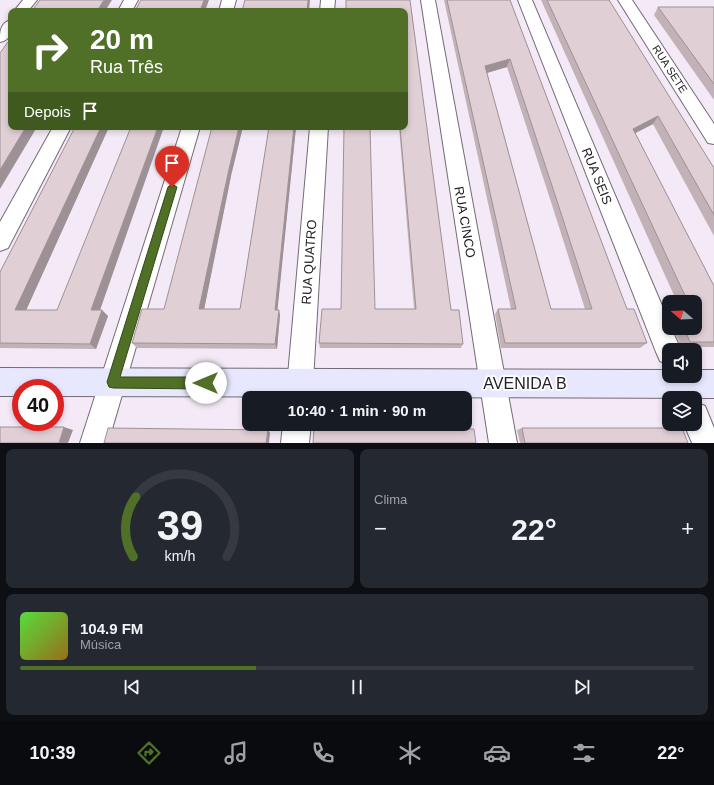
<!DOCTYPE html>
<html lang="pt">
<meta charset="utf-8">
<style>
body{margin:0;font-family:Helvetica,sans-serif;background:#242831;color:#f1f3f6;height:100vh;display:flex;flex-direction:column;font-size:15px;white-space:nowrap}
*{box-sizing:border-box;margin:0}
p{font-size:13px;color:#9ea1a6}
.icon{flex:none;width:22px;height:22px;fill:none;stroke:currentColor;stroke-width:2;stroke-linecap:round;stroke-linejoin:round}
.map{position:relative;height:443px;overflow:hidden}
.sheet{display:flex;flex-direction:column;gap:6px;padding:6px;background:#0d0f14;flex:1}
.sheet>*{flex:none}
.top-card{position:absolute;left:8px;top:8px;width:400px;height:122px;border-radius:8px;box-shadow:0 2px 6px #0003;background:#507027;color:#fff;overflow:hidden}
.needle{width:26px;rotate:289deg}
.fabs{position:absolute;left:662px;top:295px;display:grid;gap:8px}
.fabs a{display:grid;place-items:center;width:40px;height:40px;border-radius:8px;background:#171b24;box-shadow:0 2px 6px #0003;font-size:20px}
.speed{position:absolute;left:12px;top:379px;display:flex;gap:8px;font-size:20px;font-weight:700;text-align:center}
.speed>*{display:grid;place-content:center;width:52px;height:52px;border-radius:50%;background:#171b24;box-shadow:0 2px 6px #0003;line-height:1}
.speed .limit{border:6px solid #d22;background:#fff;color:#111}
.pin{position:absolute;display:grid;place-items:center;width:34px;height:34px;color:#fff;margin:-41px -17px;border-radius:50% 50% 50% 0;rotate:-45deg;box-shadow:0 0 4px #0007}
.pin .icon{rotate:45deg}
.me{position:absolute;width:44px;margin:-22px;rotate:270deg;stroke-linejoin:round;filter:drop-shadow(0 0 3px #0008)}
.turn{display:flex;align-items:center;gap:14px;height:84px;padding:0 16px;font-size:18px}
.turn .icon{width:52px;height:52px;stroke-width:2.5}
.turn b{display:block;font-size:28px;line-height:34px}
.then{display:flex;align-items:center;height:38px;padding:0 16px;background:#0003;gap:8px;font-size:15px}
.big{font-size:30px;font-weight:700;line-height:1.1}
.sheet .widget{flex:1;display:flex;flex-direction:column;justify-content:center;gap:6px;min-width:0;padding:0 14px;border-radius:8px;background:#242831}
.sheet .dial{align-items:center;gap:0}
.dial svg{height:104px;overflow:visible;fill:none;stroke:#363941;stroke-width:7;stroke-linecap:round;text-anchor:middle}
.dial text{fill:#f1f3f6;stroke:none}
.song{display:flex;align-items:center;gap:12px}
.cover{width:48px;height:48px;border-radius:6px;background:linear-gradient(135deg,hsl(110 70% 55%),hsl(40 70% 35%))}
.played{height:4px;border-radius:2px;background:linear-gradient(90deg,#507027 35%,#363941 35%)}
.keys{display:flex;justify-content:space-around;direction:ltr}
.heat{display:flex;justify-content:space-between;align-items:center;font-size:22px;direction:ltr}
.sheet .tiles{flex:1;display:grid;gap:6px;grid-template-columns:1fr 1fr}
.widget:last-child{grid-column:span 2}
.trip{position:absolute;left:242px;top:391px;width:230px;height:40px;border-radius:8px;background:#171b24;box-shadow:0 2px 6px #0003;font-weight:700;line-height:40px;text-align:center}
.menu{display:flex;height:64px;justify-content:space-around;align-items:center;background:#090b0e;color:#9ea1a6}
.menu .icon{width:28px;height:28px}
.menu .on{color:#507027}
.menu b{font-size:18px;color:#f1f3f6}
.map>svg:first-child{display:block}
</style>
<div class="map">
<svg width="714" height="443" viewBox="0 0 714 443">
<rect width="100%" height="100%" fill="#f4eaf7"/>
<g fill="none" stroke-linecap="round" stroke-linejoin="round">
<defs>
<g id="street">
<polygon points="23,0 37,0 28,11 14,11"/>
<polygon points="124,0 138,0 132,11 118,11"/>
<polygon points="222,0 236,0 233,11 219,11"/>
<polygon points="321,0 335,0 334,11 320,11"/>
<polygon points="421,0 435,0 517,443 489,443"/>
<polygon points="518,0 532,0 669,322 669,328 671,328 681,350 669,350 669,365 660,361 656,352"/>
<polygon points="618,0 632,0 714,124 714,144 708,143"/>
<path d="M 11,20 C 11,30 12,40 0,42 C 0,32 0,23 11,20 Z"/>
<polygon points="53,127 71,127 8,248 0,251 0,222"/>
<polygon points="182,127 200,127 108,443 80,443"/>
<polygon points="310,127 328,127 312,398 286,398"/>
<polygon points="695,402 705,406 714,428 714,443 692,443 684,424 695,424"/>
<polygon points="283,424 311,424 309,443 281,443"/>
</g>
<polygon id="secondary" points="0,368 669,370 669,376 695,376 695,370 714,370 714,398 55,396 55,388 21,388 21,396 0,396"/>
</defs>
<use href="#street" stroke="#736a75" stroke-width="2"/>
<use href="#secondary" stroke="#736a75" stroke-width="2"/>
<use href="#street" fill="#fff" fill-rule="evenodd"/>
<use href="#secondary" fill="#e7e7fe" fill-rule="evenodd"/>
</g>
<g fill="#c2b2b8" fill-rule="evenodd">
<polygon points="410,0 451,310 463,344 461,348 320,348 319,343 375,309 414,309 399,127 405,127 405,11"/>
<path d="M 444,0 L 510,0 L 627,309 L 647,343 L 640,348 L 501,348 L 495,314 L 498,309 L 511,309 ZM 507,67 L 552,205 L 585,309 L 551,309 L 487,73 Z"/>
<polygon points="541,0 609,0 714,168 714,236 653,124 635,133 714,286 714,347 681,347 673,328 695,328 695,302 677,302"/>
<polygon points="658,7 714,7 714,100 654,15"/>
<polygon points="75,127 109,127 26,310 100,310 108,316 96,349 0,348 0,272"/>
<polygon points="269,127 296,127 277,310 280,315 277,349 137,348 132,343 164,309 231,176 204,309 240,309"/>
<polygon points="669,312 669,318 667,313"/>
<polygon points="522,428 688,443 520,443 517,430"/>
</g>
<g fill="#9e9196">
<polygon points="104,0 112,0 105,11 97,11"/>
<polygon points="204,0 209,0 205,11 200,11"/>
<polygon points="308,0 310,0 309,11 307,11"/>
<polygon points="510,59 507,67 483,74 485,66"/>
<polygon points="658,116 653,124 628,137 633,129"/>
<polygon points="26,127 37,127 0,189 0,170"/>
<polygon points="101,127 109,127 24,315 15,310"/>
<polygon points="158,127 164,127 98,316 91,310"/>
<polygon points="239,127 243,127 231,176 203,315 199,309 229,169"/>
<polygon points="294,127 296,127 277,315 275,310"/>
<polygon points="102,310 108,316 96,349 90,344"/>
<polygon points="279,310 280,315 277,349 275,344"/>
<polygon points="64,427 73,430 68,443 59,443"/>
<polygon points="268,430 270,433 269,443 266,443"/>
</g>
<g fill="#e1cfd6" stroke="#9e9196" fill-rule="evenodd">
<polygon points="40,0 104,0 97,11 32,11"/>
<polygon points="141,0 204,0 200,11 135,11"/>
<polygon points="245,0 308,0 307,11 242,11"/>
<polygon points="346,0 410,0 451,310 459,310 463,344 319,343 322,309 341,309 344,127 370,127 375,309 416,309 400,127 405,127 405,11 346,11"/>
<path d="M 447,0 L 510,0 L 627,309 L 634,309 L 647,343 L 505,343 L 498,309 L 516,309 ZM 510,59 L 556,198 L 592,309 L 551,309 L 485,66 Z"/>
<polygon points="547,0 609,0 714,168 714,215 658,116 633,129 714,286 714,342 690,342 684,328 695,328 695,302 688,302"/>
<polygon points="658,7 714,7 714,84"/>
<polygon points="11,38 11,127 26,127 0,170 0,53"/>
<polygon points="75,127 101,127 15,310 57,310 131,127 158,127 91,310 102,310 90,344 0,343 0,272"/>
<polygon points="212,127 239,127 229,169 199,309 240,309 269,127 294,127 275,310 279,310 275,344 132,343 142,309 164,309"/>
<polygon points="0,427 64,427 59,443 0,443"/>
<polygon points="108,428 268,430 266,443 104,443"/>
<polygon points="314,428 474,429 476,443 313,443"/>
<polygon points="522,428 682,428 688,443 525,443"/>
</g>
<polygon fill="#507027" stroke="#344919" points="172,184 177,187 120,377 206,377 210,379 212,383 210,387 206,389 113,388 109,387 107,382 168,187"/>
<g text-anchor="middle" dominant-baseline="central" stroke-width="3.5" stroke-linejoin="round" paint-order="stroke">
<g font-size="11" fill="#242126" stroke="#fff">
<text transform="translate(670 69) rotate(57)">RUA SETE</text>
</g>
<g font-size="13" fill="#242126" stroke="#fff">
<text transform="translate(597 176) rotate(68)">RUA SEIS</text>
<text transform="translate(465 222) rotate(80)">RUA CINCO</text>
<text transform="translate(309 262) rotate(-86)">RUA QUATRO</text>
</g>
<g font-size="16" fill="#242126" stroke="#fff">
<text x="525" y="383">AVENIDA B</text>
</g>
</g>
</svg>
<div class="fabs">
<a><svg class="needle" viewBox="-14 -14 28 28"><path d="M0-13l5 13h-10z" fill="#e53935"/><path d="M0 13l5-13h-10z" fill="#9ea1a6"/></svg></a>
<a><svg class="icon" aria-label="sound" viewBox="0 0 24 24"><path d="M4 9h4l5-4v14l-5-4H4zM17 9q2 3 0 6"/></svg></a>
<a><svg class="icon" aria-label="layers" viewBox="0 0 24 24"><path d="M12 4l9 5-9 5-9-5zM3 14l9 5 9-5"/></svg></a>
</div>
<div class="speed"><div class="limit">40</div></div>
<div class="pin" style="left:172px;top:187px;background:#d93025"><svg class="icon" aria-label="arrive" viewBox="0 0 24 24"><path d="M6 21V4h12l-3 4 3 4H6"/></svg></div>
<svg class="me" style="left:206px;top:383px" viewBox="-20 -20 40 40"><circle r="19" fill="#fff"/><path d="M0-13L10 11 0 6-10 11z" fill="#507027"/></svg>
<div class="trip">10:40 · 1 min · 90 m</div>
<div class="top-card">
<div class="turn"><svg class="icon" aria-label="right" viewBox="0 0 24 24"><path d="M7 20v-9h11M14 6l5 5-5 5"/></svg><div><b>20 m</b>Rua Três</div></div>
<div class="then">Depois<svg class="icon" aria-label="arrive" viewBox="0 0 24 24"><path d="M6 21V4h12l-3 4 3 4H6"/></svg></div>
</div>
</div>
<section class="sheet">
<div class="tiles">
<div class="widget dial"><svg viewBox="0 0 100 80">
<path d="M14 69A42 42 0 1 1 86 69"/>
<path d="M14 69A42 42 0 0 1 16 23" stroke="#507027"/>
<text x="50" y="56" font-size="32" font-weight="700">39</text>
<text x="50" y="72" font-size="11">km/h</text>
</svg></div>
<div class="widget"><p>Clima</p>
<div class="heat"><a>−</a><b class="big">22°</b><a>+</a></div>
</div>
<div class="widget">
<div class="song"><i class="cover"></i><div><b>104.9 FM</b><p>Música</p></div></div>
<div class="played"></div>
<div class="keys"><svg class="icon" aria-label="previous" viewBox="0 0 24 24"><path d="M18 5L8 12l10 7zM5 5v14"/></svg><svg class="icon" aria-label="pause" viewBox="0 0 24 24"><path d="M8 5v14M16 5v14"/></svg><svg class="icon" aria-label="next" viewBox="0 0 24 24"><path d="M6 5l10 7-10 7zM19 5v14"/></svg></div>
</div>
</div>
</section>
<nav class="menu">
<b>10:39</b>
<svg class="icon on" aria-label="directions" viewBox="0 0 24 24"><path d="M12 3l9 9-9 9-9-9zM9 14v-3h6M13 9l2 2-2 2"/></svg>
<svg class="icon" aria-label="music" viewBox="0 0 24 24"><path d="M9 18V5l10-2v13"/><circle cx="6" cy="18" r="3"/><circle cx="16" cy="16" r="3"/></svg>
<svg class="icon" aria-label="phone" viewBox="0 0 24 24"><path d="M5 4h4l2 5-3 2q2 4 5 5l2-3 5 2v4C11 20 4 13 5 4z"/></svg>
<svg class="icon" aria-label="climate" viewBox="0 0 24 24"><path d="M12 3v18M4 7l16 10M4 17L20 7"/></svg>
<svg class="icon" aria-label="car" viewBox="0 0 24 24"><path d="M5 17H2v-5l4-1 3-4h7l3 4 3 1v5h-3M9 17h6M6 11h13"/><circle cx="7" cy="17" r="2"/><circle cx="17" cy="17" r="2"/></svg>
<svg class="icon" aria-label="filters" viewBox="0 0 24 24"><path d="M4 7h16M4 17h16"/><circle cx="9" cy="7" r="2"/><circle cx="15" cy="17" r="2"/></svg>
<b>22°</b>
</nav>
